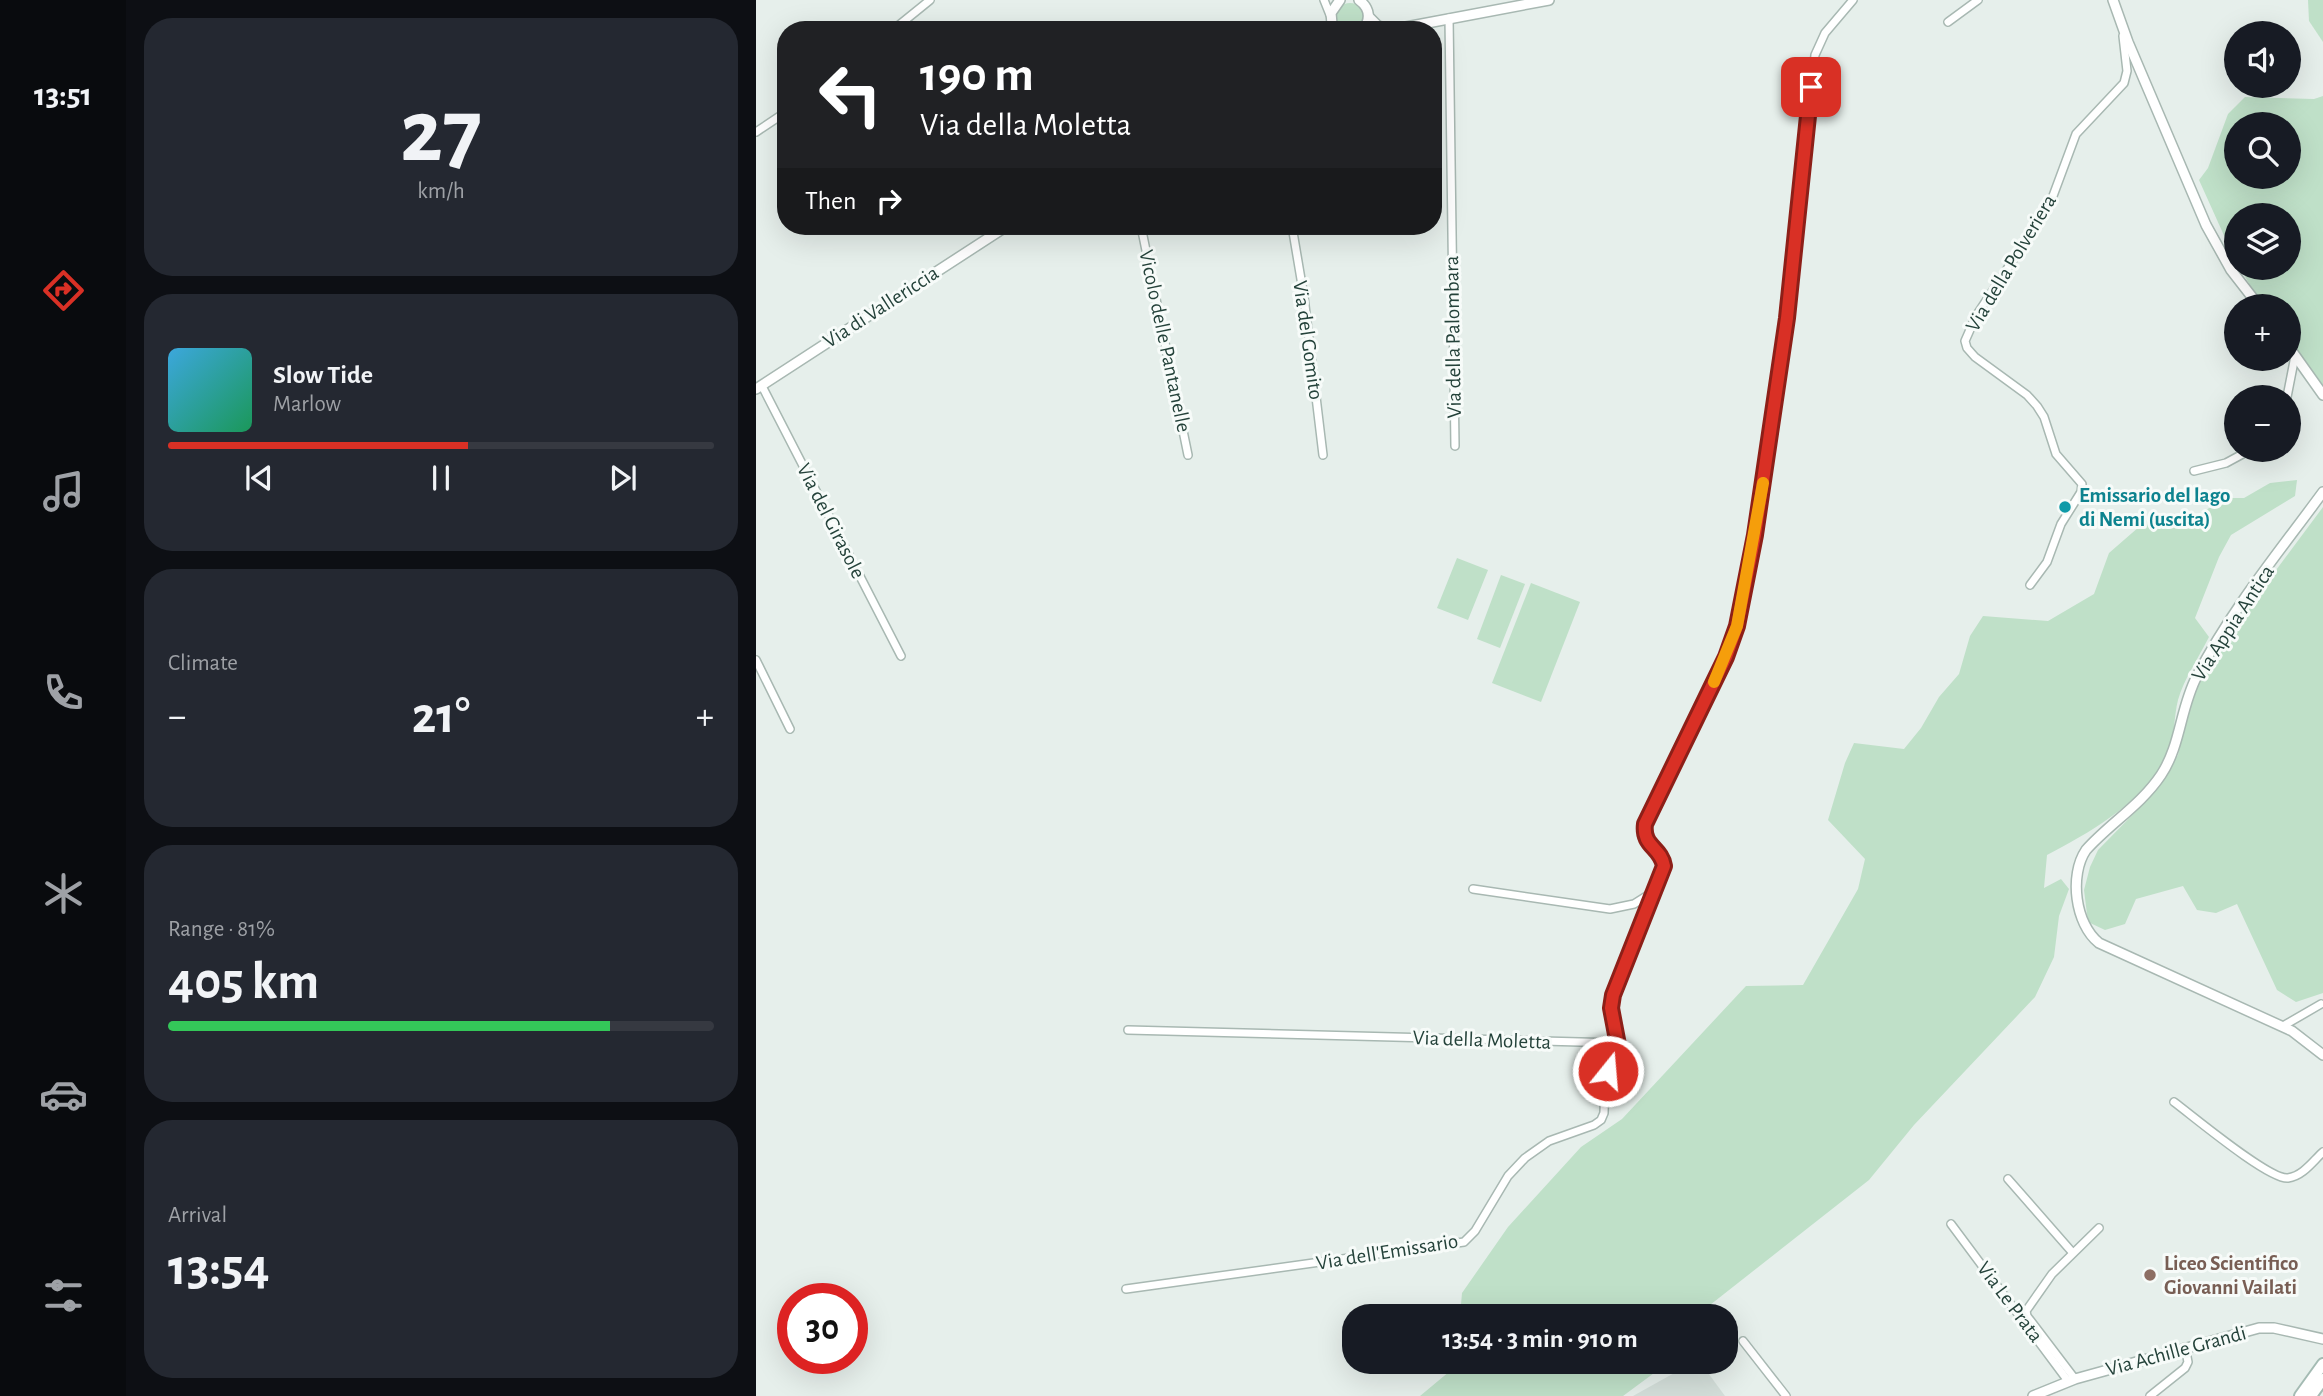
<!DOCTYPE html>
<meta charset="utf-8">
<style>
body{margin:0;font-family:"Alegreya Sans",sans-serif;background:#242831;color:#f1f3f6;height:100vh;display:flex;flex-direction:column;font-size:26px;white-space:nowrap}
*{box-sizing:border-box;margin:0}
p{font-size:23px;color:#9ea1a6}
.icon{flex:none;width:38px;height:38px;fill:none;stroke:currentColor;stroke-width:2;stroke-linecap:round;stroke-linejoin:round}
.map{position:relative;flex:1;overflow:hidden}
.sheet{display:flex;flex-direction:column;gap:18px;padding:18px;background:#0d0f14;width:630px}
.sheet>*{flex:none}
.hud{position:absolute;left:21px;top:21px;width:665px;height:214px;border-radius:28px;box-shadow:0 7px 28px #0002;background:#202124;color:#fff;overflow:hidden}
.controls{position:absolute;left:1468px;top:21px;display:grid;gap:14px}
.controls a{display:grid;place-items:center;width:77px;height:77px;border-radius:50%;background:#171b24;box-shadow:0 7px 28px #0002;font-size:35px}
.speed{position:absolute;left:21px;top:1283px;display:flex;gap:14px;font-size:35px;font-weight:700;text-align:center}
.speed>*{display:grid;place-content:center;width:91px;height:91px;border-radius:50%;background:#171b24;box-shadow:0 7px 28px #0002;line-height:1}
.speed .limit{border:10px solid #d22;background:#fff;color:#111}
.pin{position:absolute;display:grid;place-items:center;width:60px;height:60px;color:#fff;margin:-30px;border-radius:14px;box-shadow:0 4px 10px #0006}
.me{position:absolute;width:77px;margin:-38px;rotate:17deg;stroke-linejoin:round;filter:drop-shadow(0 0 5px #0008)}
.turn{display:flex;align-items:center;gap:24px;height:147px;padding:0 28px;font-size:32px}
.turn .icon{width:91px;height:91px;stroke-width:2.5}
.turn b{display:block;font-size:49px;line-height:60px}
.then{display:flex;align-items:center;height:66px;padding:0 28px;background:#0003;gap:14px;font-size:26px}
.big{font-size:52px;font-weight:600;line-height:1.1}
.sheet .tile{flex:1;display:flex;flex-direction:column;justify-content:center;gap:10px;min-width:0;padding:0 24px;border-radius:28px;background:#242831}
.sheet .dial{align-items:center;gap:0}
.dial b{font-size:91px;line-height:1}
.song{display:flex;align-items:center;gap:21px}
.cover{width:84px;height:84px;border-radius:10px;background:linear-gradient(135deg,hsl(200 70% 55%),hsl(150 70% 35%))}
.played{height:7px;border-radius:4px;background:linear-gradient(90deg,#d93025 55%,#363941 55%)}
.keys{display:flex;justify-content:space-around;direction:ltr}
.heat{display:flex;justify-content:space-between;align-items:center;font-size:38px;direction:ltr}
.charge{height:10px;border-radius:5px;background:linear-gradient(90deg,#34c759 81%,#363941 0)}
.trip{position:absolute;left:586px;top:1304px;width:396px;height:70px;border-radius:28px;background:#171b24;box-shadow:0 7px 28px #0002;font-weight:600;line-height:70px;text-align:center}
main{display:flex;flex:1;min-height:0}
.tabs{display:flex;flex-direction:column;width:126px;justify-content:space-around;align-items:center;background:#090b0e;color:#9ea1a6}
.tabs .icon{width:49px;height:49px}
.tabs .on{color:#d93025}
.tabs b{font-size:32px;color:#f1f3f6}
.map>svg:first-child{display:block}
</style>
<main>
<nav class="tabs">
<b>13:51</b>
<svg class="icon on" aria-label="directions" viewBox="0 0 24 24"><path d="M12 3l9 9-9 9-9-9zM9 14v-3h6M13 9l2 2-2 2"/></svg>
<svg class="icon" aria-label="music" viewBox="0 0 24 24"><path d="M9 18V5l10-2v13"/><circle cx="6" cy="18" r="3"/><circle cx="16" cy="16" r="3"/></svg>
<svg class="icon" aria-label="phone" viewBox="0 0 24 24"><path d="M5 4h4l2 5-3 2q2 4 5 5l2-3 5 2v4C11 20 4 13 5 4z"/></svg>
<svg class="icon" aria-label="climate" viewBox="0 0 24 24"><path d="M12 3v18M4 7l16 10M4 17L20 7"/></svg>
<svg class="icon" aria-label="car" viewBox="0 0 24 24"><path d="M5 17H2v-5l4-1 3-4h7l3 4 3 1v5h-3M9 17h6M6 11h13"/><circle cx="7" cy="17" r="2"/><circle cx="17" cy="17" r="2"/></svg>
<svg class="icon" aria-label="filters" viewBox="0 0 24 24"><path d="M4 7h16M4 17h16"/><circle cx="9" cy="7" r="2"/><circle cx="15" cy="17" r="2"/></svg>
</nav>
<section class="sheet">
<div class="tile dial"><b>27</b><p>km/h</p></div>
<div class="tile">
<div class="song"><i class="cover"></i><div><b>Slow Tide</b><p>Marlow</p></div></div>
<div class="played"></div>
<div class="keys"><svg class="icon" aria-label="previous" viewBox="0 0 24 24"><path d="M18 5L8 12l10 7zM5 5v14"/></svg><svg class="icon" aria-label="pause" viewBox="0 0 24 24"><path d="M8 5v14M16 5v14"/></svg><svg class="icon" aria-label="next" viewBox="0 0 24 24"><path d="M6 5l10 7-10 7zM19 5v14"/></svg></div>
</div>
<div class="tile"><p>Climate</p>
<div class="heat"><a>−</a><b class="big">21°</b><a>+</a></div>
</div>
<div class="tile"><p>Range · 81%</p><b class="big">405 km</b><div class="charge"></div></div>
<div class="tile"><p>Arrival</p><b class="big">13:54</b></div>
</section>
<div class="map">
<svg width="1567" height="1396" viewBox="0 0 1567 1396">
<rect width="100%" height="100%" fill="#e6efeb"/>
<polygon fill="#d4dfda" points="938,1362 944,1362 969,1396 877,1396"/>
<g fill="#bfe0c8" fill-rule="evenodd">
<polygon points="1552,0 1567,0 1567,42 1553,21"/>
<circle cx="594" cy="17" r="14"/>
<path d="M 1567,96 L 1567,385 L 1533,341 L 1533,306 L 1506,306 L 1484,268 L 1533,268 L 1533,215 L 1480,215 L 1480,262 L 1443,180 L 1452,168 L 1472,114 L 1489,97 L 1558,99 ZM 1480,124 L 1533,124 L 1533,177 L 1480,177 Z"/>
<path d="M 1541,480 L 1539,496 L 1475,535 L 1463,557 L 1439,618 L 1453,637 C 1443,657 1428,679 1422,700 C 1418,716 1419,732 1414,748 C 1397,797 1335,832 1291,855 L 1288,888 L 1305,879 L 1313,889 L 1303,916 L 1298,957 L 1279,997 L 1158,1125 L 1113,1180 L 940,1316 L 704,1316 L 706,1293 L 752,1227 L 825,1147 L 866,1119 L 990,986 L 1047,985 L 1102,889 L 1109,859 L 1072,820 L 1089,763 L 1098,743 L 1148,749 L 1165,728 L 1183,697 L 1203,674 L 1214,636 L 1227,616 L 1292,621 L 1338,594 L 1353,553 L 1399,513 L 1438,517 L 1470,498 L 1488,498 L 1514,483 Z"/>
<polygon points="1567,507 1567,993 1540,1002 1521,990 1481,904 1460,913 1441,910 1427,886 1380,899 1369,924 1349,930 1332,922 1328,890 1334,867 1342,850 1395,796 1422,755 1432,707 1459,652"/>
<polygon points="701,558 732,570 712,620 681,608"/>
<polygon points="745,575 769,584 744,648 721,639"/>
<polygon points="775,583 824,602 785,702 736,683"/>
<polygon points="701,1362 913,1362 867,1396 664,1396 700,1366"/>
</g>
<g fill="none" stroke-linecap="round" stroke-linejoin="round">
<defs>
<g id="minor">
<polyline points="568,0 574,15"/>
<polyline points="693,18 699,446"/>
<polyline points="1192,22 1222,0"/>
<polyline points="137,30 174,0"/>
<polyline points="0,132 30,112"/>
<polyline points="385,226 432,455"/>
<polyline points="536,226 548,297 567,455"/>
<polyline points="6,386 145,656"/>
<polyline points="1531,397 1539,356"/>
<polyline points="1438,471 1470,463 1494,450"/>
<polyline points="1274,585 1291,562 1305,524 1325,492 1326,484 1300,454 1288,417 1281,406 1271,395 1219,357 1211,348 1209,341 1220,316 1294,204 1320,134 1368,83 1371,71 1367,36"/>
<polyline points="0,660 34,729"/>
<polyline points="717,889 854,909 878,904 897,892"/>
<polyline points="1527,1026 1565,1004"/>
<path d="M 372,1030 L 862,1043 L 855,1008 L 857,995 L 908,866 C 905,847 886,847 889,824 L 973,650 L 981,626 L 996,553 L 1015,430 L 1031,318 L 1059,55 L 1069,33 L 1097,0"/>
<path d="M 1418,1102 C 1437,1116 1513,1180 1532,1178 C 1547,1176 1557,1161 1567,1152"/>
<polyline points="1252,1179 1316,1252"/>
<polyline points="1195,1224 1312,1381"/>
<polyline points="370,1289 708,1242 719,1231 752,1176 769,1158 793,1141 838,1125 845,1120 848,1113 849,1079 862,1043"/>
<polyline points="987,1341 1030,1396"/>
<polyline points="1319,1379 1271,1316 1270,1311 1296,1274 1343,1228"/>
<polyline points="1394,1396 1429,1368 1432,1362 1429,1347"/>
</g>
<g id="tertiary">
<path d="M 603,0 C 614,8 615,19 607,30"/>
<polyline points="1357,0 1372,42 1450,225 1475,270 1503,306"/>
<polyline points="613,17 622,26 636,29"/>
<polyline points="579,30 576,24 575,13 584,0"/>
<polyline points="634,30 793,0"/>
<polyline points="1533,347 1567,395"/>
<polyline points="0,389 251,226"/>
<path d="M 1567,492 C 1523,552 1475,610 1441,676 C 1424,708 1425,745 1405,775 C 1385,805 1353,824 1330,850 C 1313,875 1319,924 1343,943 L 1536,1031 L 1567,1055"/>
<polyline points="1277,1396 1319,1379 1503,1328 1518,1328 1567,1339"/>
</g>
<g id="secondary">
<polyline points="1544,1396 1567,1364"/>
<polyline points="1555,1396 1567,1379"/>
</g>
</defs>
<use href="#minor" stroke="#a8b8b2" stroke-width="10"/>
<use href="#tertiary" stroke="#a8b8b2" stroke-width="12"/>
<use href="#secondary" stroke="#a4bbb3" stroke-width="14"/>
<use href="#minor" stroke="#fff" stroke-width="7"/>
<use href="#tertiary" stroke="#fff" stroke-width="9"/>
<use href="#secondary" stroke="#fff" stroke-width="10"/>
</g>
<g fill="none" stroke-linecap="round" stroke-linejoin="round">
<defs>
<path id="route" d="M 852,1071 L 862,1045 L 855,1008 L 857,995 L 908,866 C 905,847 886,847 889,824 L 970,657 L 981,626 L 999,535 L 1031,318 L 1055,87"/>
</defs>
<use href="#route" stroke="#8d1f18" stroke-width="18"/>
<use href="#route" stroke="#d93025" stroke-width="12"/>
<polyline stroke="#f59e0b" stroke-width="12" points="958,682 981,626 1007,483"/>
</g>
<circle fill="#0f9aa8" stroke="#f7fbf9" stroke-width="2.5" cx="1309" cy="507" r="7"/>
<circle fill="#8d6e63" stroke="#f7fbf9" stroke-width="2.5" cx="1394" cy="1275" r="7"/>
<g text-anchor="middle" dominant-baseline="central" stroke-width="6" stroke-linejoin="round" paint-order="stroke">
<g font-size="21" fill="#24423a" stroke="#f7fbf9">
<text transform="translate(1255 263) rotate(-59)">Via della Polveriera</text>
<text transform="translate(125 307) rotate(-33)">Via di Vallericcia</text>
<text transform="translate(697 337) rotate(-91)">Via della Palombara</text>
<text transform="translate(552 340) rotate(82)">Via del Gomito</text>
<text transform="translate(409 341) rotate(78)">Vicolo delle Pantanelle</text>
<text transform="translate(75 521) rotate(63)">Via del Girasole</text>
<text transform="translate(1477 623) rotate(-57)">Via Appia Antica</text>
<text transform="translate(726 1040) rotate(2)">Via della Moletta</text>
<text transform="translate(631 1252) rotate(-9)">Via dell'Emissario</text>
<text transform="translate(1254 1302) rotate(53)">Via Le Prata</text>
<text transform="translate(1420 1351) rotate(-15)">Via Achille Grandi</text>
</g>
<g font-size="21" font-weight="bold" fill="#0d838f" stroke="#f7fbf9" text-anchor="start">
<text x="1323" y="495">Emissario del lago<tspan x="1323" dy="24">di Nemi (uscita)</tspan></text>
</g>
<g font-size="21" font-weight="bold" fill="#785e54" stroke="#f7fbf9" text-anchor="start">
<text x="1408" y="1263">Liceo Scientifico<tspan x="1408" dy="24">Giovanni Vailati</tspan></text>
</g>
</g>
</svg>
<div class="controls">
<a><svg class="icon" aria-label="sound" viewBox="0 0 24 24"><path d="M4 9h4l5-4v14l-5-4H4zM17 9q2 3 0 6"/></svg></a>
<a><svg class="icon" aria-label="search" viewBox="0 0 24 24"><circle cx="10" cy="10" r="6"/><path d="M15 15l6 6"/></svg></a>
<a><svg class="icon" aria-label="layers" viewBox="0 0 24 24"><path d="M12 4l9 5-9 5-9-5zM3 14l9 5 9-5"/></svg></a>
<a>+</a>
<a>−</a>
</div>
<div class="speed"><div class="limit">30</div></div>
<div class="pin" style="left:1055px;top:87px;background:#d93025"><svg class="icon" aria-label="arrive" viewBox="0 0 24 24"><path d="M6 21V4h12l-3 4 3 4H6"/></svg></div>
<svg class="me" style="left:852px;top:1071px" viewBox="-20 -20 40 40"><circle r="17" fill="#d93025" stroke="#fff" stroke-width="3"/><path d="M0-11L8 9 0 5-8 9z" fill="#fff"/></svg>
<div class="trip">13:54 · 3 min · 910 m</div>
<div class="hud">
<div class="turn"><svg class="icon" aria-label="left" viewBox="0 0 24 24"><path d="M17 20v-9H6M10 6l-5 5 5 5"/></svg><div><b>190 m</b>Via della Moletta</div></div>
<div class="then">Then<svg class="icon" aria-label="right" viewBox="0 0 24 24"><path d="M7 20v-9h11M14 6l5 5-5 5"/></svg></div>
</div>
</div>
</main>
